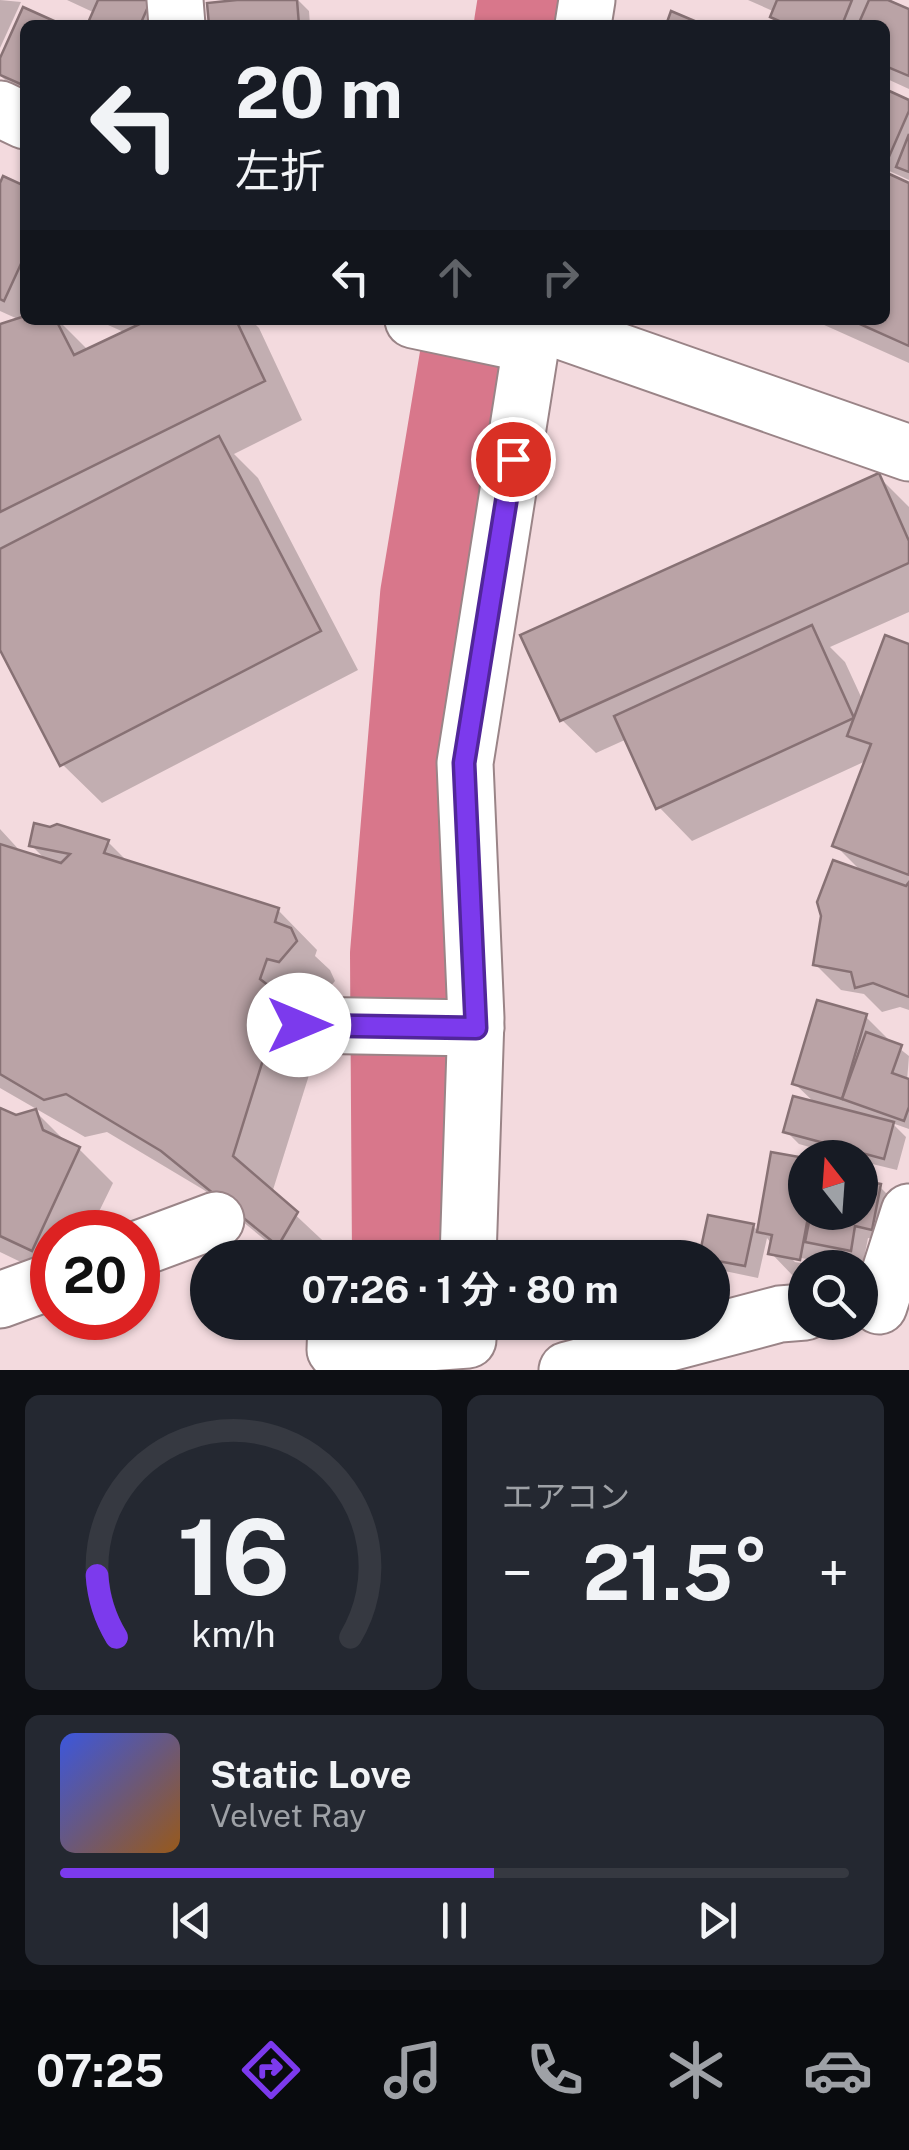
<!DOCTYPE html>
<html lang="ja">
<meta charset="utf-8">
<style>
body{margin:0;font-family:"Public Sans","Noto Sans JP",sans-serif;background:#242831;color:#f1f3f6;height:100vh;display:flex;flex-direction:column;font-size:38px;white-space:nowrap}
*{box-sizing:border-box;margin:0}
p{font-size:32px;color:#9ea1a6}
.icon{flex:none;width:55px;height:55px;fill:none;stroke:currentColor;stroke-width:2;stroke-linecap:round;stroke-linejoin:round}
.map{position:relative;height:1370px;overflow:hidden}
.drawer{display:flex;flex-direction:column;gap:25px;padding:25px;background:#0d0f14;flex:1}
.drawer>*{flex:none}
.guide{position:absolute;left:20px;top:20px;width:870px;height:305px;border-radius:15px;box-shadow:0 2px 8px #0004;background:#171b24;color:#f1f3f6;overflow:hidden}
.needle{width:65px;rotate:343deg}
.buttons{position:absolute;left:788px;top:1140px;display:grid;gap:20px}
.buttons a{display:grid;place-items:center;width:90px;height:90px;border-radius:50%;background:#171b24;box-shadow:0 2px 8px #0004;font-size:50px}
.speed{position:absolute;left:30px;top:1210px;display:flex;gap:20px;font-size:50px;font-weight:700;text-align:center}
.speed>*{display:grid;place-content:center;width:130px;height:130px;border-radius:50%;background:#171b24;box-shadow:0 2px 8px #0004;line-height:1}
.speed .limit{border:15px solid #d22;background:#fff;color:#111}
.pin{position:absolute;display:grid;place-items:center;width:85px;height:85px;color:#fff;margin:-42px;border:5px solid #fff;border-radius:50%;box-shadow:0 2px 10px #0007}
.me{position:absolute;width:110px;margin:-55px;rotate:90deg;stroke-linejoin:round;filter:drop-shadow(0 0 8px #0008)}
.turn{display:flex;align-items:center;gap:35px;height:210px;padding:0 50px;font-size:45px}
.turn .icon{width:130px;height:130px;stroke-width:2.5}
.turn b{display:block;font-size:70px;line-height:85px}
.lanes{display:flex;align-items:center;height:95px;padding:0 50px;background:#0003;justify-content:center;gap:50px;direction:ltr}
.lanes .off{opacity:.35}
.big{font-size:75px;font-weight:700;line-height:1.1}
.drawer .tile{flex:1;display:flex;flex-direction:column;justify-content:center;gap:15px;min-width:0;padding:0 35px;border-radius:15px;background:#242831}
.drawer .dial{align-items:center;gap:0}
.dial svg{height:260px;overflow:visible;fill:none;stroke:#363941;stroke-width:7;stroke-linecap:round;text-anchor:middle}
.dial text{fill:#f1f3f6;stroke:none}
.song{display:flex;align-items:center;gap:30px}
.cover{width:120px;height:120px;border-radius:15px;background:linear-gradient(135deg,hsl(230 70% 55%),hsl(30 70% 35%))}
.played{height:10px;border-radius:5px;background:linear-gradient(90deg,#7c3aed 55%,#363941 55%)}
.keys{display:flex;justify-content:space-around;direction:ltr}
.heat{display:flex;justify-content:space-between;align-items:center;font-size:55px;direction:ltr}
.drawer .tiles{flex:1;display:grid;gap:25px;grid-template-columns:1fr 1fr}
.tile:last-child{grid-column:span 2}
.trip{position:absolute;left:190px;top:1240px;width:540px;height:100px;border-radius:50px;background:#171b24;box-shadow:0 2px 8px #0004;font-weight:700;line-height:100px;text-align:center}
.tab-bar{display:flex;height:160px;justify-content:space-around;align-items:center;background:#090b0e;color:#9ea1a6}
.tab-bar .icon{width:70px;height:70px}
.tab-bar .active{color:#7c3aed}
.tab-bar b{font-size:45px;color:#f1f3f6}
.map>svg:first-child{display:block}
</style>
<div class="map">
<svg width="909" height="1370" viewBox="0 0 909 1370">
<rect width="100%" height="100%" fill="#f3dade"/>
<g fill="#0003" fill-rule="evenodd">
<polygon points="0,0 21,2 0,48"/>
<polygon points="67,0 151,0 176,25 90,25 95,13"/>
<polygon points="224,0 298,0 309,11 310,25 211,25 227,3"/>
<polygon points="748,0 882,0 909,12 909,89 885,78 885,25 781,25 773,17 775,12"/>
<polygon points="24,10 57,25 25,25 25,92 10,85 0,75 0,64"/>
<polygon points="885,92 909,103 909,180 885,169"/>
<polygon points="885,175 909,186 909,363 822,324 818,320 885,320"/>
<polygon points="0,189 25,189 25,320 58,320 89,351 126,333 108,325 102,320 251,320 259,328 302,420 234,454 258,478 358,670 102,803 62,764 0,645 0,326 20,320 0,311"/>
<polygon points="878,476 909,507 909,612 830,647 845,662 863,701 909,647 909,1010 900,1007 882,1012 864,994 841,990 815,964 864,874 835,845 868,760 692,841 659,807 627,739 596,753 562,720"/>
<polygon points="0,829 22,853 47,861 31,845 108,842 130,864 278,910 317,950 315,956 330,970 335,981 319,1000 306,996 298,1018 320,1040 272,1193 336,1253 333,1258 287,1258 204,1190 107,1132 85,1137 0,1088"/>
<polygon points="866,1017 891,1042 909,1056 907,1081 909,1082 909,1129 892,1123 906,1137 897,1170 860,1161 860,1158 848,1158 799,1144 786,1131 816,1104 794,1083"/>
<polygon points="0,1110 15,1117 35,1111 68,1144 79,1149 113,1183 89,1232 52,1232 52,1277 0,1252"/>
<path d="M 805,1161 L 805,1212 L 860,1212 L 860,1183 L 880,1187 L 893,1200 L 885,1241 L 868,1238 L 863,1263 L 830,1256 L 828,1268 L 805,1268 L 805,1280 L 796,1279 L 771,1253 L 772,1244 L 767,1238 L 758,1278 L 715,1269 L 712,1267 L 712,1258 L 702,1256 L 753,1226 L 759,1232 ZM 789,1256 L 813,1260 L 812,1265 L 795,1262 Z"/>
</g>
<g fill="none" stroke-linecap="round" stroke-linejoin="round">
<g stroke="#d8778b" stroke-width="110">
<polyline points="529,25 533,0"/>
<polyline points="407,1258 405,954 435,596 481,320"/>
</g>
</g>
<g fill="#baa3a6" stroke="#877174" stroke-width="2.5">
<polygon points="98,0 151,0 140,25 87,25"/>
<polygon points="237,0 297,0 299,25 209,25 207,3"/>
<polygon points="777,0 852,0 842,25 788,25 770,17"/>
<polygon points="869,0 888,0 909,9 909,76 885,66 885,25 858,25"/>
<polygon points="23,7 63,25 25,25 25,86 0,75 0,58"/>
<polygon points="671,11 704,25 666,25"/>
<polygon points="885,89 909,100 909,111 888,159 885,157"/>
<polygon points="909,134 909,172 896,167"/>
<polygon points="885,172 909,183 909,346 851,320 885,320"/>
<polygon points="3,176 25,186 25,255 4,301 0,299 0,183"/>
<polygon points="25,316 25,320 56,320 74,355 148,320 236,320 265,381 0,512 0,324"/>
<polygon points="219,436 321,631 60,766 0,650 0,549"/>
<polygon points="879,473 909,541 909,563 560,721 520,635"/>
<polygon points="812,625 854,718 656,809 614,716"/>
<polygon points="885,635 909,644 909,875 832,846 871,744 847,736"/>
<polygon points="34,823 50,827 57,824 109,840 104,853 279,908 275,922 291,928 297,941 279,962 267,959 260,979 269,986 266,994 282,999 233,1156 298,1212 278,1246 161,1151 66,1094 44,1100 0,1074 0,844 61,863 70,854 29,846"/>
<polygon points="833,860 906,886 909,882 909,997 873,983 855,988 851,972 813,965 821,916 817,902"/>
<polygon points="817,1000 867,1014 842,1099 792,1084"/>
<polygon points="866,1032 902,1045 892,1073 909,1079 909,1107 904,1121 842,1099"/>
<polygon points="793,1096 894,1122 884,1159 783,1132"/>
<polygon points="0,1108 16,1115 36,1109 43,1130 80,1147 32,1251 0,1236"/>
<polygon points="771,1152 805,1158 805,1212 809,1212 800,1260 768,1254 772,1235 757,1232"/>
<polygon points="860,1180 881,1184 872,1230 855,1226 851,1251 805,1242 811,1212 860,1212"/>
<polygon points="708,1215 754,1224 745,1266 712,1260 712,1258 699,1257"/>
</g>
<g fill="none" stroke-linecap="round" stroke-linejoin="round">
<defs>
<g id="minor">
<polyline points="175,0 177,25"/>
<polyline points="583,25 587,0"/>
<polyline points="0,109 25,121"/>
<polyline points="413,320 532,345"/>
<polyline points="535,322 909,453"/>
<polyline points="299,1025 476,1028"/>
<polyline points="138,1249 216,1220"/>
<polyline points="468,1258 476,1018 465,763 535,320"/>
<polyline points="0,1300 52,1281"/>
<polyline points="879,1306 909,1212"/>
<polyline points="336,1322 335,1350 468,1340"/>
<polyline points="567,1370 780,1314 805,1312"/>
</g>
</defs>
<use href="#minor" stroke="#9a8487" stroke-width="59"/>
<use href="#minor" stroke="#fff" stroke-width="55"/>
</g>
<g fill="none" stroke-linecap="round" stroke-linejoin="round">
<defs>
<polyline id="route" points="299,1025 476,1028 464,763 513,459"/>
</defs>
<use href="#route" stroke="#51269a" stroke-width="25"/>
<use href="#route" stroke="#7c3aed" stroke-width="18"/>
</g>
</svg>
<div class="buttons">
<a><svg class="needle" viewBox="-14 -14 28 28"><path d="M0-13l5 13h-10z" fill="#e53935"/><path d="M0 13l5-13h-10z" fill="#9ea1a6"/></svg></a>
<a><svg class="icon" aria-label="search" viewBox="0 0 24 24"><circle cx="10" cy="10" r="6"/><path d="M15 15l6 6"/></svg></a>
</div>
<div class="speed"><div class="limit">20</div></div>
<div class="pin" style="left:513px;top:459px;background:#d93025"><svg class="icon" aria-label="arrive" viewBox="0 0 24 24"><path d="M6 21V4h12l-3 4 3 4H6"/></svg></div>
<svg class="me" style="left:299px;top:1025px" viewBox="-20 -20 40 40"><circle r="19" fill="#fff"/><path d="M0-13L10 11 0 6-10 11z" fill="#7c3aed"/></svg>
<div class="trip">07:26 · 1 分 · 80 m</div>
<div class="guide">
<div class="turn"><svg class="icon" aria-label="left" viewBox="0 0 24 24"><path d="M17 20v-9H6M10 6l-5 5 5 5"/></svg><div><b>20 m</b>左折</div></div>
<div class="lanes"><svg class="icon" aria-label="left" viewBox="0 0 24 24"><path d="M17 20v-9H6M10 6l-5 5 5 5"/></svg><svg class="icon off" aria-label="ahead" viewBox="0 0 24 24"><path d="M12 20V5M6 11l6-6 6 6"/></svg><svg class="icon off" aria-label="right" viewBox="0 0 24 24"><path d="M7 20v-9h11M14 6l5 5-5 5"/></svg></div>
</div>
</div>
<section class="drawer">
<div class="tiles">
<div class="tile dial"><svg viewBox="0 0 100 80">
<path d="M14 69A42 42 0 1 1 86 69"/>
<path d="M14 69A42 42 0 0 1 8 50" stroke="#7c3aed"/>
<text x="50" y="56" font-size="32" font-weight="700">16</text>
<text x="50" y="72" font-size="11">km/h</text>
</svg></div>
<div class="tile"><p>エアコン</p>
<div class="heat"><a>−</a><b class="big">21.5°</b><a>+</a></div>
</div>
<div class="tile">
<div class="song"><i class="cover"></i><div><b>Static Love</b><p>Velvet Ray</p></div></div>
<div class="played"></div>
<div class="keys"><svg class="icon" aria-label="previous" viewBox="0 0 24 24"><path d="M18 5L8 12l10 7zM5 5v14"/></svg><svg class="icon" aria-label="pause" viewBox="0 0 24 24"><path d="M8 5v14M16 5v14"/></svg><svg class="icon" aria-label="next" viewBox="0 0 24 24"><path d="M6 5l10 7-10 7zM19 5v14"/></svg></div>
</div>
</div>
</section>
<nav class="tab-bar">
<b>07:25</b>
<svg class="icon active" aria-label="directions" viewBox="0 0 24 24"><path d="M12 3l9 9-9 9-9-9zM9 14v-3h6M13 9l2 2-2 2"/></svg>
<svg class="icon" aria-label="music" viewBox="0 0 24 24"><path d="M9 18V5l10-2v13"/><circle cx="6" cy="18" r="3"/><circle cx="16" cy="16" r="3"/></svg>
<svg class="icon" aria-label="phone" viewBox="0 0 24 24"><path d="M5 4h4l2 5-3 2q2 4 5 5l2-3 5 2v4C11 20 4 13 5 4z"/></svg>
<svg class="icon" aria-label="climate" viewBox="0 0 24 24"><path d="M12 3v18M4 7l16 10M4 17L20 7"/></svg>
<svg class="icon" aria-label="car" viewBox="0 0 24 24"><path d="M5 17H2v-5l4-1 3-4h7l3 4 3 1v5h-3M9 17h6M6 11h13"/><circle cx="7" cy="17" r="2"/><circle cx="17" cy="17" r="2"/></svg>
</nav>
